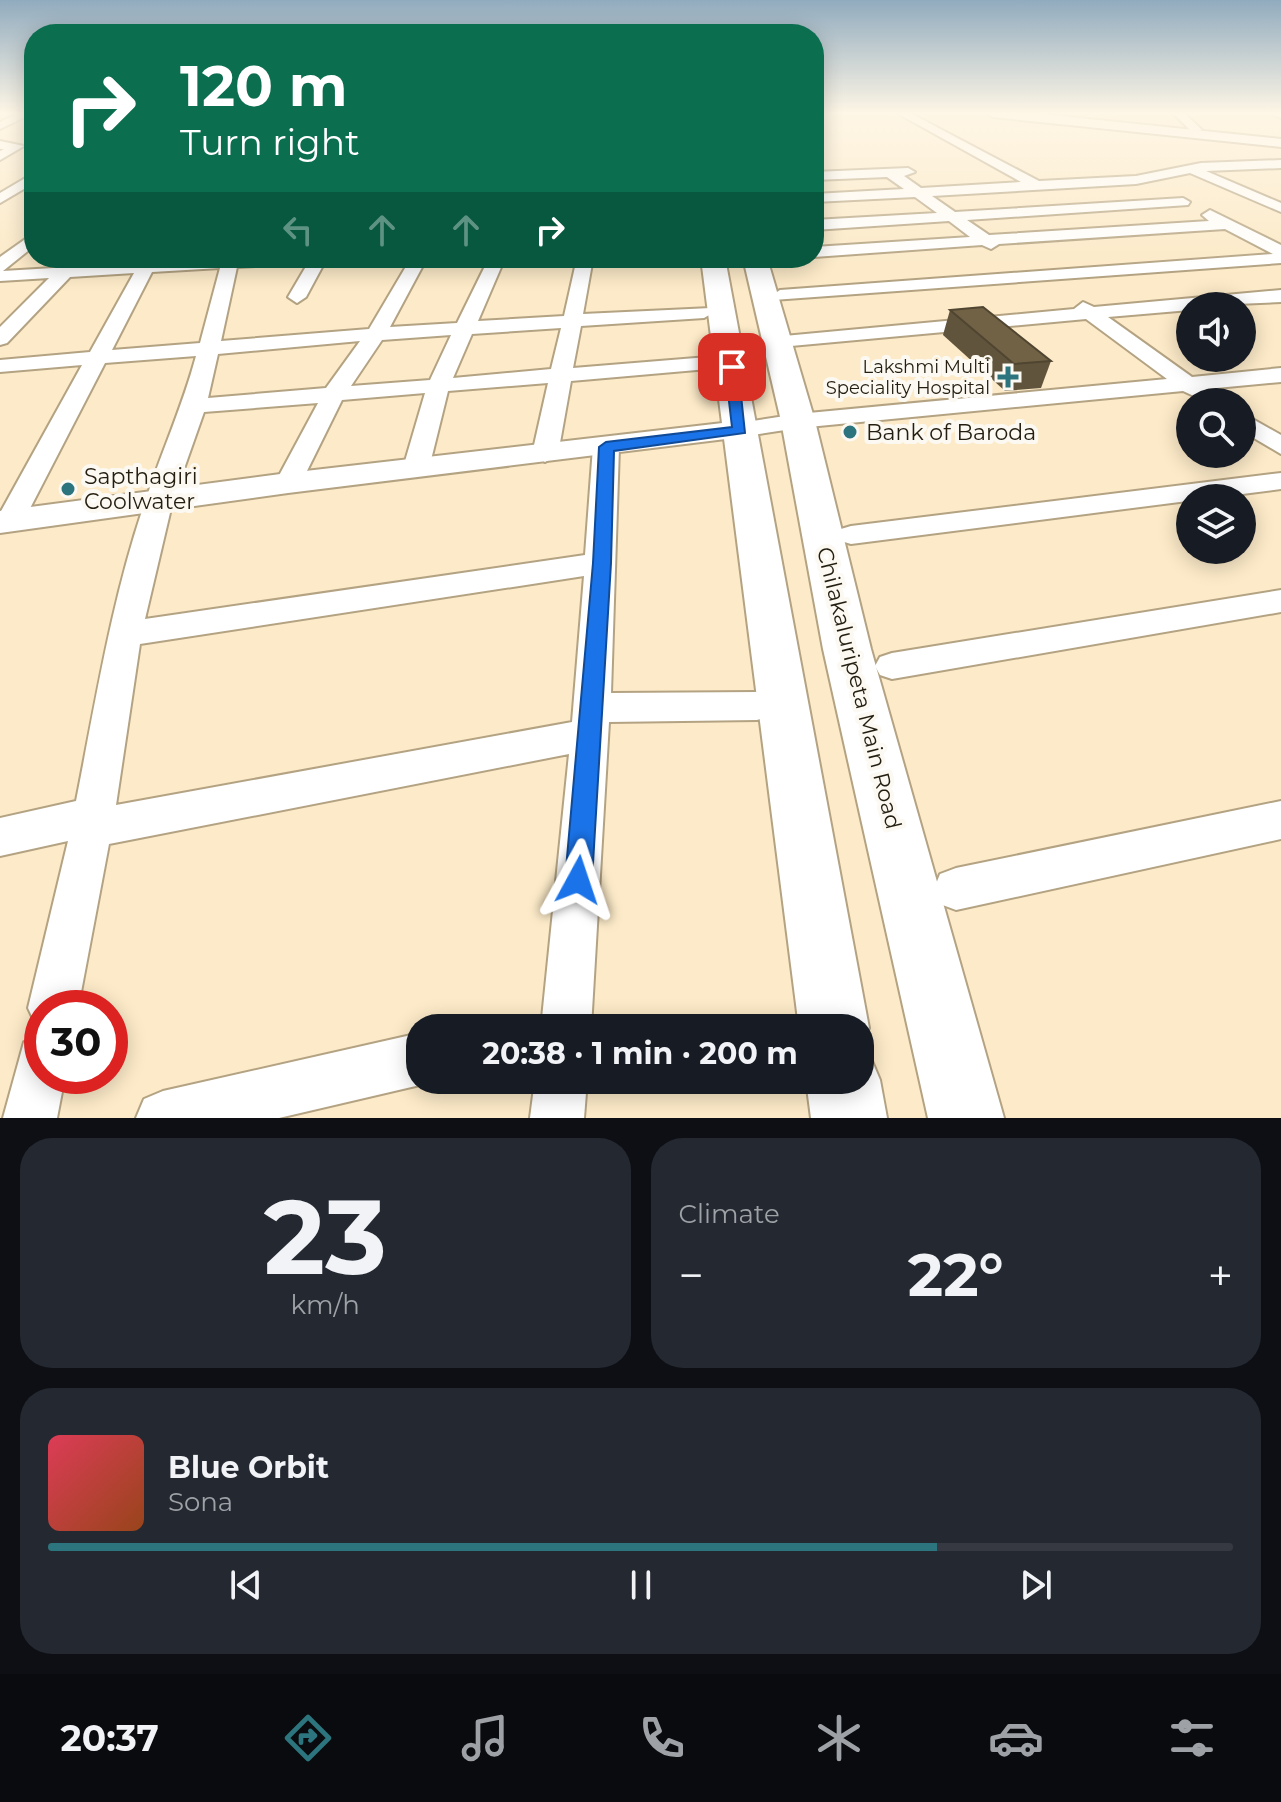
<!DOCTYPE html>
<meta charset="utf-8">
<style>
body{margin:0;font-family:Montserrat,sans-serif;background:#242831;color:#f1f3f6;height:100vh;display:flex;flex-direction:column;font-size:30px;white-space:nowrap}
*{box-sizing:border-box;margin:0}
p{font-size:26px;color:#9ea1a6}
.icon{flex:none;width:44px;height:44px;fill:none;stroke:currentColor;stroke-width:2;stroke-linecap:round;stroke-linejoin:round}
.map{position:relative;height:1118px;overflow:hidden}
.side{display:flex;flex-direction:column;gap:20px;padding:20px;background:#0d0f14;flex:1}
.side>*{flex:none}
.hud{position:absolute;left:24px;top:24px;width:800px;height:244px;border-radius:32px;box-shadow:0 4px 20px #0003;background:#0b6e4f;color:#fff;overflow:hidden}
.fabs{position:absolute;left:1176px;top:292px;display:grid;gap:16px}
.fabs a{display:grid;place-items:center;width:80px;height:80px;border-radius:50%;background:#171b24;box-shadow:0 4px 20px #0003;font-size:40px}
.speed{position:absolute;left:24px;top:990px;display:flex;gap:16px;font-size:40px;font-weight:700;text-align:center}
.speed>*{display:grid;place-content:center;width:104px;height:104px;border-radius:50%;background:#171b24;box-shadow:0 4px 20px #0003;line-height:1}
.speed .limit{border:12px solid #d22;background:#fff;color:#111}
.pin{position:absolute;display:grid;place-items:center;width:68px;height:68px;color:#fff;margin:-34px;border-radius:16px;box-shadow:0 4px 12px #0006}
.me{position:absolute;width:88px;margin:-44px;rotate:5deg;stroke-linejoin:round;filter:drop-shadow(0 0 6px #0008)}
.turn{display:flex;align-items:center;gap:28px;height:168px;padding:0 24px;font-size:36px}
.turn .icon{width:104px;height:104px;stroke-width:2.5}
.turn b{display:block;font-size:56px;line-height:68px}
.lanes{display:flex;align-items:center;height:76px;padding:0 24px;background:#0003;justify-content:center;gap:40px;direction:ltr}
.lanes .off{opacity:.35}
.big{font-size:60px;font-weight:700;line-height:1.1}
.side .tile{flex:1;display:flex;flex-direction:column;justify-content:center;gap:12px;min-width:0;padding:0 28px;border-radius:32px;background:#242831}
.side .dial{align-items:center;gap:0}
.dial b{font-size:104px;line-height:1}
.song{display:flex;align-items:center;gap:24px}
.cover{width:96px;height:96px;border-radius:12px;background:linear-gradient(135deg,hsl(350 70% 55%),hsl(20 70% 35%))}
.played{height:8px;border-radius:4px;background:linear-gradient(90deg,#2d757e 75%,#363941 75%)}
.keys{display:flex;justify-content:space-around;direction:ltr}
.heat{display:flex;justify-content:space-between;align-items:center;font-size:44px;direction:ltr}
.side .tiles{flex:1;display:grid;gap:20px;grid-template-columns:1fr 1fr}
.tile:last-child{grid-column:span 2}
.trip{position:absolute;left:406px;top:1014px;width:468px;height:80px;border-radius:32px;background:#171b24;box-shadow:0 4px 20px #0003;font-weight:700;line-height:80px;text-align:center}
.menu{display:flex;height:128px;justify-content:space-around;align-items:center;background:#090b0e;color:#9ea1a6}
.menu .icon{width:56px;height:56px}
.menu .selected{color:#2d757e}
.menu b{font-size:36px;color:#f1f3f6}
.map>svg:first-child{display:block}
</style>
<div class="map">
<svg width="1281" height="1118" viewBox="0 0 1281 1118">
<rect width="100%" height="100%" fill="#fceac8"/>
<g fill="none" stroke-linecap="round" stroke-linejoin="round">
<defs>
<g id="minor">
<polygon points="19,113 33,113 0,129 0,122"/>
<polygon points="897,113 910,113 1039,181 1136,176 1201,163 1281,160 1281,168 1206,171 1281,203 1281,212 1190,173 1136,184 932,196 955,212 1183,198 1190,202 1188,205 967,220 989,235 1209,221 1202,215 1210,210 1281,245 1281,263 773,300 771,296 780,290 1273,254 1225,229 999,244 991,249 982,245 814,257 814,247 970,237 949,221 814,230 814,220 937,213 915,197 814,202 814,194 904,189 887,177 814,180 814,172 908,168 915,172 904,176 921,188 1021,182"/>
<polygon points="1173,113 1184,113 1202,130 1192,132"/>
<polygon points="1271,113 1281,113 1281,118"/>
<polygon points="0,141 24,146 0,160 0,151 4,149 0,149"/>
<polygon points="34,173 34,183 0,203 0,193"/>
<path d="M 34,233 L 34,246 L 3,271 L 221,258 L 327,258 L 306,297 L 297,303 L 288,297 L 308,263 L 237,267 L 221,341 L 369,329 L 411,258 L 427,258 L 390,327 L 457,323 L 489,258 L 505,258 L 478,321 L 564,316 L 577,258 L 593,258 L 583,314 L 711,308 L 714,312 L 704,318 L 581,326 L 573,368 L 708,357 L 719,363 L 708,369 L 571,381 L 558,454 L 545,462 L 532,454 L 548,383 L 448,391 L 429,468 L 416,476 L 403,468 L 425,393 L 342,400 L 301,483 L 297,489 L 279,489 L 275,483 L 318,403 L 204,412 L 173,500 L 145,619 L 585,555 L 593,447 L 597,442 L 615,442 L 619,447 L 611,693 L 757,692 L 770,696 L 775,706 L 770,716 L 757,720 L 609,722 L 591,1028 L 541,1028 L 569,754 L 109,844 L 78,1008 L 42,1008 L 42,1028 L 36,1025 L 28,1008 L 68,841 L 0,856 L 0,818 L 76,801 C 96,700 112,597 146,499 C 162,451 183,405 196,356 L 105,363 L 24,520 L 20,526 L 0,526 L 0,513 L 82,365 L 0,372 L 0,360 L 90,352 L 134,273 L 70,277 L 7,343 L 0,345 L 0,327 L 49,278 L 0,281 L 0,257 ZM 220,268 L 200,343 L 112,350 L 152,272 ZM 561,328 L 551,369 L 453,378 L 472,334 ZM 451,335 L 430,380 L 351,386 L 382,340 ZM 360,341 L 326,388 L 208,398 L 218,354 ZM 584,576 L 572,722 L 116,805 L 140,644 Z"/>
<polygon points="1281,290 1281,302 1190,306 1190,310 1108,317 1192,377 1281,368 1281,382 1206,389 1204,395 1196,397 1183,391 798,428 740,437 728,430 740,423 798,414 1167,379 1086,319 791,346 781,340 784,336 1074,309 1083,302 1094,307"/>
<polygon points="1242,413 1281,435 1281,454 1242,431"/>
<polygon points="1281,473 1281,489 851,544 841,541 837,535 841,529 851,526"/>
<polygon points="1281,590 1281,612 892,679 880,675 875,666 880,657 892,653"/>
<polygon points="1281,801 1281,839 956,910 940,904 934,889 940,874 956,868"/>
<polygon points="420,1033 420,1080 432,1080 420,1085 279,1118 136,1118 144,1099 163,1091"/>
<polygon points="42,1034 42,1076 65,1076 57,1118 3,1118 24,1042"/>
<polygon points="535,1080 587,1080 584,1118 530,1118"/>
</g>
<g id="tertiary">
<polygon points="987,113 1030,113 1281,139 1281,147 993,117"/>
<polygon points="740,421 750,424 755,430 750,436 288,493 0,533 0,511 288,473"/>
</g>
<g id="secondary">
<polygon points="701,258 725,258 869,1028 860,1050 869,1054 880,1080 887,1118 811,1118 806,1080 860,1080 860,1028 799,1028"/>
<polygon points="743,258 767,258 815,421 871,649 1004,1118 928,1118 823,649 781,421"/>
</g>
</defs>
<use href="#minor" stroke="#b4a383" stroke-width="4"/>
<use href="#tertiary" stroke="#b4a383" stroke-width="4"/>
<use href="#secondary" stroke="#b4a383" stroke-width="4"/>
<use href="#minor" fill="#fff" fill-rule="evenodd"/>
<use href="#tertiary" fill="#fff" fill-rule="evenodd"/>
<use href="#secondary" fill="#fff" fill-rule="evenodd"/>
</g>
<polygon fill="#61543c" points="950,310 1051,361 1041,388 1005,391 943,335"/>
<polygon fill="#716246" stroke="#4f4531" stroke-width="2" points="983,307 1051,361 1014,364 950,310"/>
<linearGradient id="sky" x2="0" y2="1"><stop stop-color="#91abbe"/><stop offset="0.42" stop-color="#fef6e6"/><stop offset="1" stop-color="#fef6e6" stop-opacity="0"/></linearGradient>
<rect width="1281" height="269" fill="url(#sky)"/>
<polygon fill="#1a73e8" stroke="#114b97" stroke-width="2" points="732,363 738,367 745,433 614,451 611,563 592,880 588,889 578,893 569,889 565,880 593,563 599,447 606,442 732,427 725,367"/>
<g fill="#2d757e" stroke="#fcf9f2" stroke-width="3">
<path d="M1004 365h8v8h8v8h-8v8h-8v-8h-8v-8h8z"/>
<circle cx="850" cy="432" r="8"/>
<circle cx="68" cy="489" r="8"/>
</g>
<g text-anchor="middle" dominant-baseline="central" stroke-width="8" stroke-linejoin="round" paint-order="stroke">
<g font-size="18" fill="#241e11" stroke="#fcf9f2" text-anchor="end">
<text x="990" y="367">Lakshmi Multi<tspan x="990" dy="21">Speciality Hospital</tspan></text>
</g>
<g font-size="22" fill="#241e11" stroke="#fcf9f2" text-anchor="start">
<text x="866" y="432">Bank of Baroda</text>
<text x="84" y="476">Sapthagiri<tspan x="84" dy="25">Coolwater</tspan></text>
</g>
<g font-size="22" fill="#241e11" stroke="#fcf9f2">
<text transform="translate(859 688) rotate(76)">Chilakaluripeta Main Road</text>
</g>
</g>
</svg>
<div class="fabs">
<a><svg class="icon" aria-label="sound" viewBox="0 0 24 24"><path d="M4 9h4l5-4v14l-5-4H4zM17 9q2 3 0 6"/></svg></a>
<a><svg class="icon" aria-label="search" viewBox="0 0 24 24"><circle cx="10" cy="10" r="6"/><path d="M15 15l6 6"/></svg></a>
<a><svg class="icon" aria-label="layers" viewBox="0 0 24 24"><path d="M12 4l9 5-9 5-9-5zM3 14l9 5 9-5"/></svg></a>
</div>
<div class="speed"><div class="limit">30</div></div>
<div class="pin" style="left:732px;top:367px;background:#d93025"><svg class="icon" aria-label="arrive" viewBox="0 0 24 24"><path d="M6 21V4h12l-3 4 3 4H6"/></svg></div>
<svg class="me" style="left:578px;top:880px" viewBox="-20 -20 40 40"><path d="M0-17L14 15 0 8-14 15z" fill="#1a73e8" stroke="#fff" stroke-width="4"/></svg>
<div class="trip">20:38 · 1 min · 200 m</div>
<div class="hud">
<div class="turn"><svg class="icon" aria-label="right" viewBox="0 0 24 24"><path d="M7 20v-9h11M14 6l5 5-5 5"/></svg><div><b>120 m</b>Turn right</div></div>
<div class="lanes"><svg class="icon off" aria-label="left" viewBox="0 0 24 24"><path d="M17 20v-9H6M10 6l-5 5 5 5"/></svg><svg class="icon off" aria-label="ahead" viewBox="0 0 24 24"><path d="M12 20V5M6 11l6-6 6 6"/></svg><svg class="icon off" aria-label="ahead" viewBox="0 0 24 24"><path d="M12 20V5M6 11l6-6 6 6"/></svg><svg class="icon" aria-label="right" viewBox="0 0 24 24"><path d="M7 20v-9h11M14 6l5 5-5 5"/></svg></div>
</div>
</div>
<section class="side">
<div class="tiles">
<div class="tile dial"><b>23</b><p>km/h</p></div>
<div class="tile"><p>Climate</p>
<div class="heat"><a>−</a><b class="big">22°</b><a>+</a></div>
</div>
<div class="tile">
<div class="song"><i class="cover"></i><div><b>Blue Orbit</b><p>Sona</p></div></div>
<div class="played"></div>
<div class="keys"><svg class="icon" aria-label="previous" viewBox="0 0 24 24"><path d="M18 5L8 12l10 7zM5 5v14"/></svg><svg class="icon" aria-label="pause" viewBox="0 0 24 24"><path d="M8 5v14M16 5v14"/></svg><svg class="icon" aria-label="next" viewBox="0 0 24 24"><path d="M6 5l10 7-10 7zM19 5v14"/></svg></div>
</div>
</div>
</section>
<nav class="menu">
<b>20:37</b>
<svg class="icon selected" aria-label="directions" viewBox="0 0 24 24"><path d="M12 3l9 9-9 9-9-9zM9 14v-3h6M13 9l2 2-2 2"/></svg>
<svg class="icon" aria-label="music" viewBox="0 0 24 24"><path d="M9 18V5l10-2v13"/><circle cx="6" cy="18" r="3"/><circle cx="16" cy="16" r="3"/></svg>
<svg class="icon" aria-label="phone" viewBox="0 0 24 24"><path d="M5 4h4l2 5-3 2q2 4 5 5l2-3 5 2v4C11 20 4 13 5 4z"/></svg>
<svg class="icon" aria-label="climate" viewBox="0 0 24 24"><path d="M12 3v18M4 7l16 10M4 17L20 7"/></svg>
<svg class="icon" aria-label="car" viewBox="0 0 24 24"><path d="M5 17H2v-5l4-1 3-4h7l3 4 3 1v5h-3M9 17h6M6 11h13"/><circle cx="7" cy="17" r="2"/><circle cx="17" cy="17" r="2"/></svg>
<svg class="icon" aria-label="filters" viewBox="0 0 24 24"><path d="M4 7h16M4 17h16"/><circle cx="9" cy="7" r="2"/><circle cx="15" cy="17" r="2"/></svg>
</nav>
